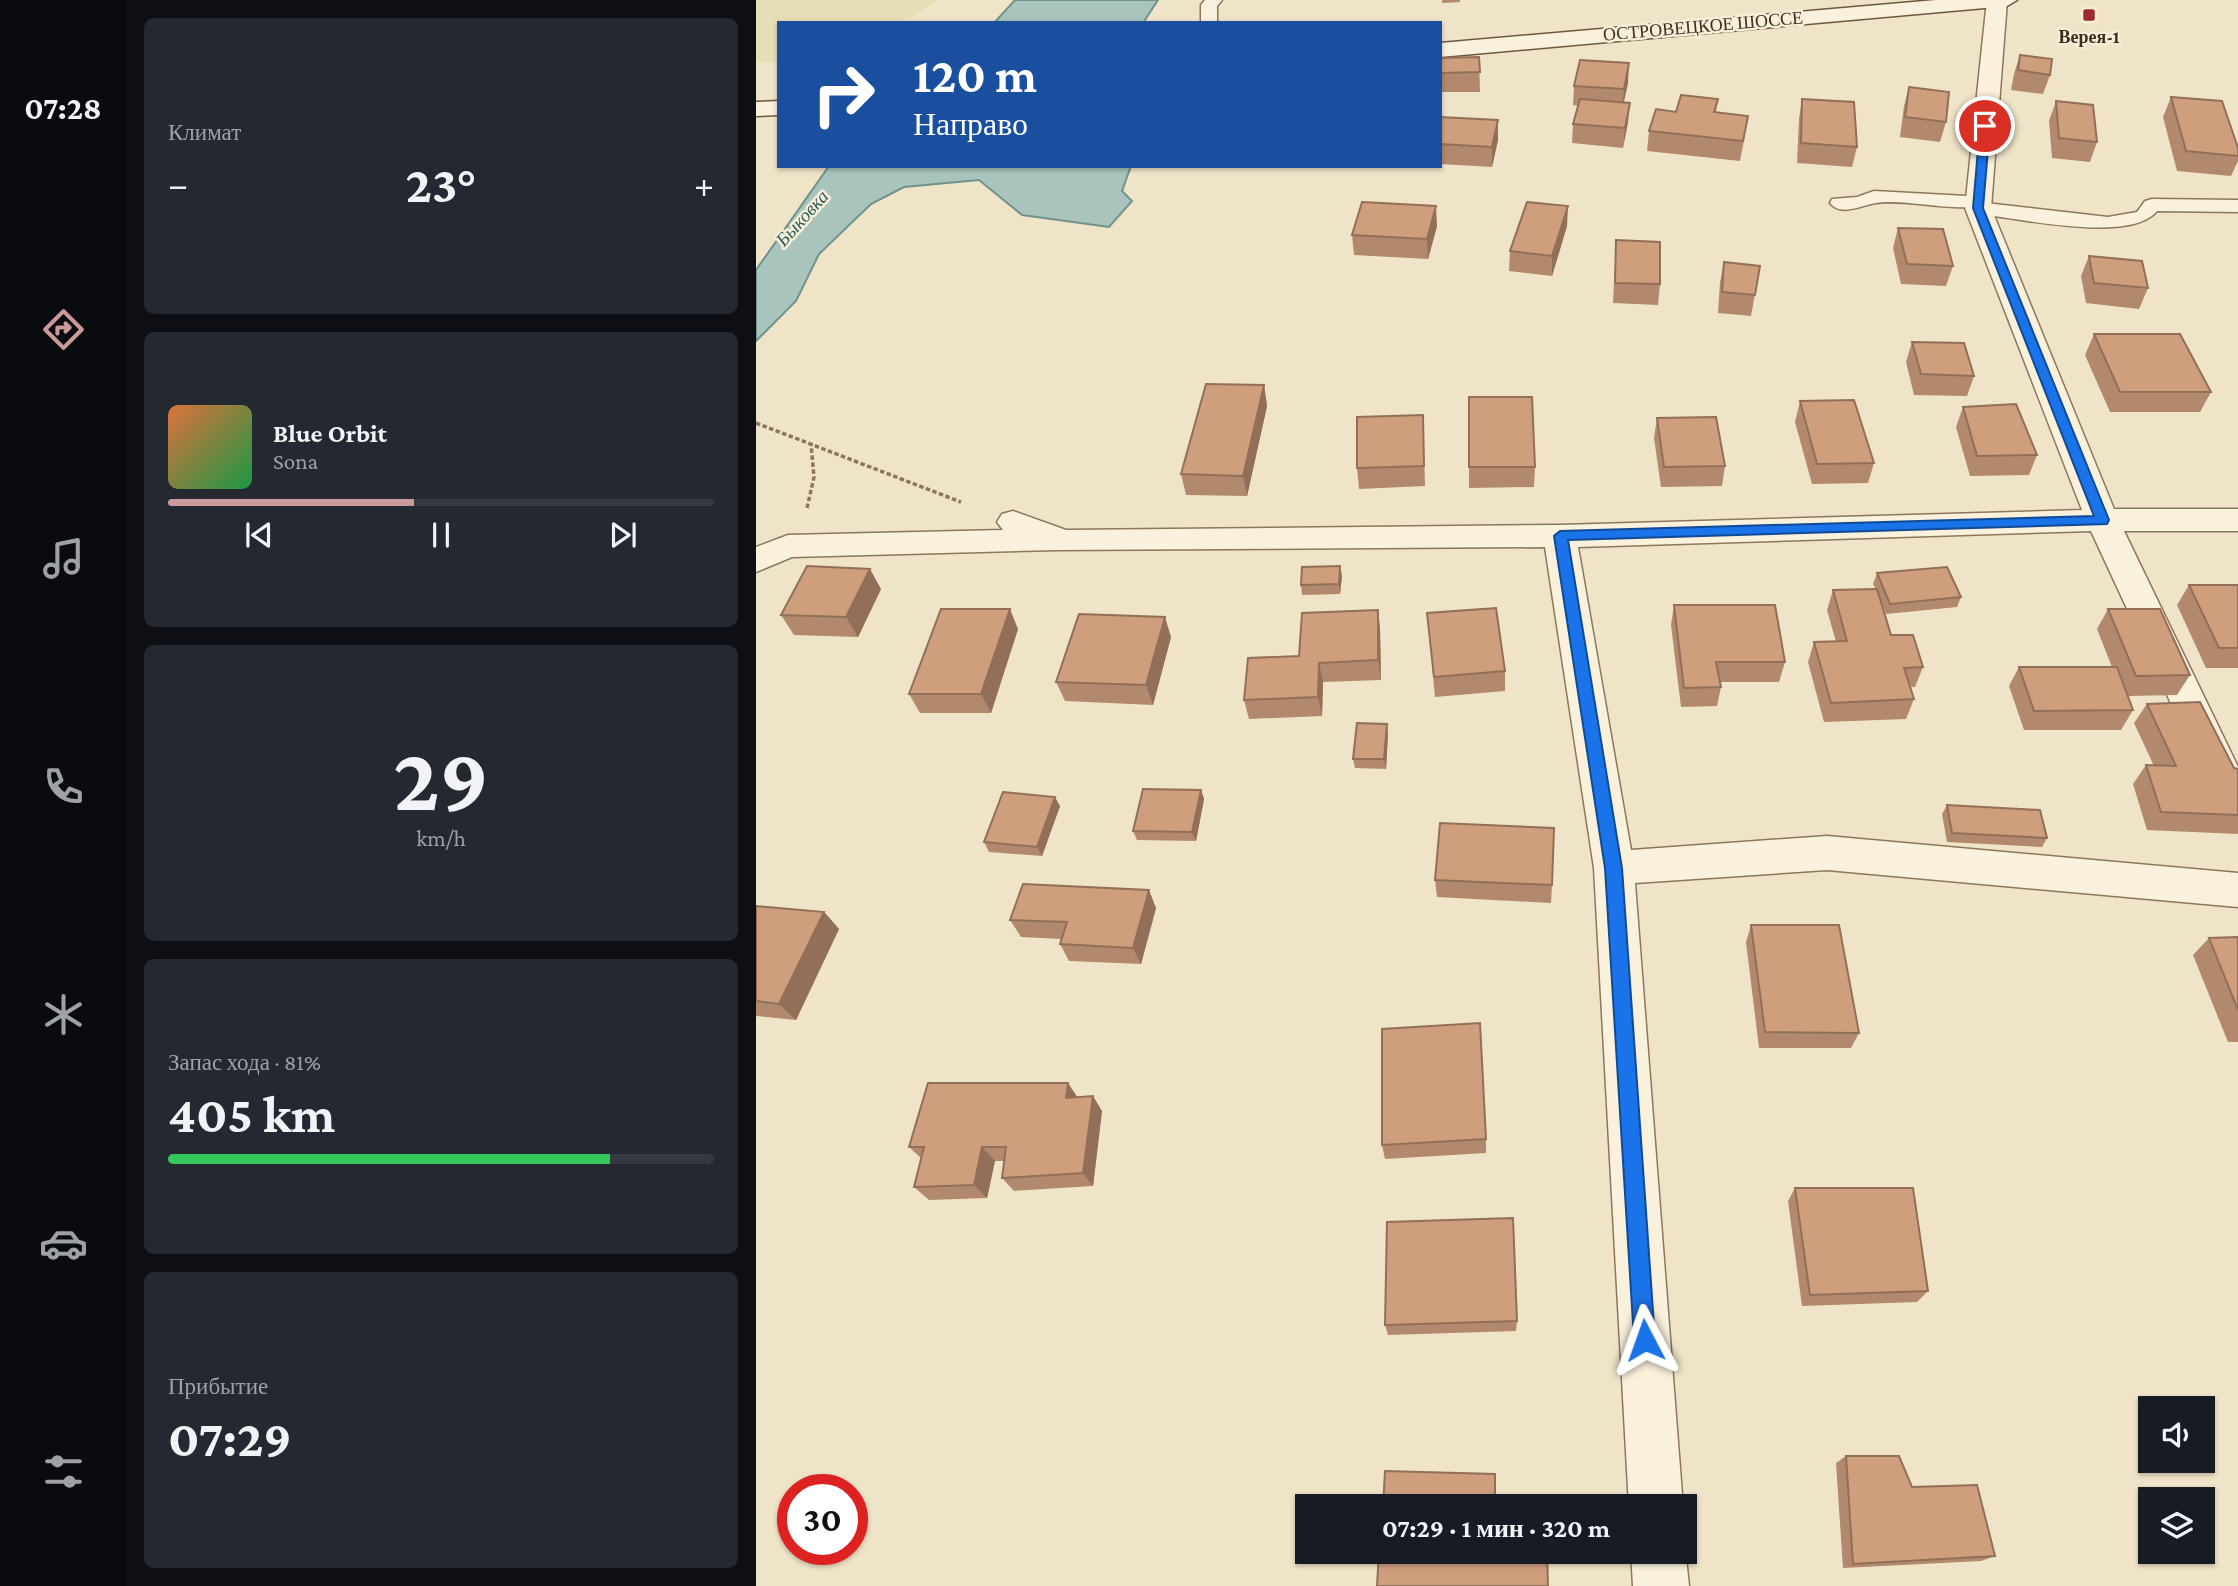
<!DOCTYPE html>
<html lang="ru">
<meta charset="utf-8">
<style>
body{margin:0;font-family:"Crimson Pro",serif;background:#242831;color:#f1f3f6;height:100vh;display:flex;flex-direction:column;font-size:26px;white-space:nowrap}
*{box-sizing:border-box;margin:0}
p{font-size:23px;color:#9ea1a6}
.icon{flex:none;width:38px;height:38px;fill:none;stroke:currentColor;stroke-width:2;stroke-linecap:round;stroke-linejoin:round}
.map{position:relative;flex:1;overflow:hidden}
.side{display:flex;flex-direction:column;gap:18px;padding:18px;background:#0d0f14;width:630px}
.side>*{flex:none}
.banner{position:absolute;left:21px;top:21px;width:665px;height:147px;border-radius:0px;box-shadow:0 2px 5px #0004;background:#1a4fa0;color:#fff;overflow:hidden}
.buttons{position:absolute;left:1382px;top:1396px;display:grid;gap:14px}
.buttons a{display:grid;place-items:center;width:77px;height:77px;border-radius:0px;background:#171b24;box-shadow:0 2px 5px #0004;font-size:35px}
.speed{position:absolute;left:21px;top:1474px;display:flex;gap:14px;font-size:35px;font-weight:700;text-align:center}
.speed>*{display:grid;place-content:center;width:91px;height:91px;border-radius:50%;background:#171b24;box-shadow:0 2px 5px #0004;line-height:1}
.speed .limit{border:10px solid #d22;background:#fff;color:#111}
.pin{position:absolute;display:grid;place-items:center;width:60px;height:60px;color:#fff;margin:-30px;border:4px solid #fff;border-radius:50%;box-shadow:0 2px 7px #0007}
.me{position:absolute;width:77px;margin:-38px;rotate:356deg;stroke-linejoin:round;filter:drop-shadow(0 0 5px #0008)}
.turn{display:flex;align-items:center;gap:24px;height:147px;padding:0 21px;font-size:32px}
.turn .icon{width:91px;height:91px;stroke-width:2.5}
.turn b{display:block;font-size:49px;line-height:60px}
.big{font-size:52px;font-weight:700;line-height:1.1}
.side .widget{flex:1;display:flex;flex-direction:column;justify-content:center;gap:10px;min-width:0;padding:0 24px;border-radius:10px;background:#242831}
.side .dial{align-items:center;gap:0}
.dial b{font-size:91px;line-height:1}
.song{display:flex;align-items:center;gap:21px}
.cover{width:84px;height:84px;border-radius:10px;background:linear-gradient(135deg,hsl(20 70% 55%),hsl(140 70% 35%))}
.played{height:7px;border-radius:4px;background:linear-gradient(90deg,#cc999b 45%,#363941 45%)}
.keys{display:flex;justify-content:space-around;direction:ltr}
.heat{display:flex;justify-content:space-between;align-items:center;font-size:38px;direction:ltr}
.charge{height:10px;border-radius:5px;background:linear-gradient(90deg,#34c759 81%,#363941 0)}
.trip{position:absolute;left:539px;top:1494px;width:402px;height:70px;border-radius:0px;background:#171b24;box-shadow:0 2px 5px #0004;font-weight:700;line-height:70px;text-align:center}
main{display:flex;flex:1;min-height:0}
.tab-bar{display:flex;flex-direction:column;width:126px;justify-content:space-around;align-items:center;background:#090b0e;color:#9ea1a6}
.tab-bar .icon{width:49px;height:49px}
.tab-bar .active{color:#cc999b}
.tab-bar b{font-size:32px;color:#f1f3f6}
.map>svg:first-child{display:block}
</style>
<main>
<nav class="tab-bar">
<b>07:28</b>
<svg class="icon active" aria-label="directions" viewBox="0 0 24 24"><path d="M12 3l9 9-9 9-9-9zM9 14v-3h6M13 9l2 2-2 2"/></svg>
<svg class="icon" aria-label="music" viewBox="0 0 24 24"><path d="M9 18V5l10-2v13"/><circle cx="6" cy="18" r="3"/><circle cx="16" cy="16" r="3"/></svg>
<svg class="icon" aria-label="phone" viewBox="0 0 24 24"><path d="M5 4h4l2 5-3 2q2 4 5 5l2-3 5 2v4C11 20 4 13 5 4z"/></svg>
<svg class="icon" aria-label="climate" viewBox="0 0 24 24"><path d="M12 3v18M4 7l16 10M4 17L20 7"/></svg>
<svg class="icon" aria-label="car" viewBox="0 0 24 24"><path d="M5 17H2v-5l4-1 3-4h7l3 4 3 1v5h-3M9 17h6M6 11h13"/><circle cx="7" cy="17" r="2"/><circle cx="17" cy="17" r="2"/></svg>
<svg class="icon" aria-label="filters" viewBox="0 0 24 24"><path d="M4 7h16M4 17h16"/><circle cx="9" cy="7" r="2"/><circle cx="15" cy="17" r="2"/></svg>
</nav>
<section class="side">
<div class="widget"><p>Климат</p>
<div class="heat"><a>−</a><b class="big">23°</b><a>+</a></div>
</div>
<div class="widget">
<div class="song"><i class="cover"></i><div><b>Blue Orbit</b><p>Sona</p></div></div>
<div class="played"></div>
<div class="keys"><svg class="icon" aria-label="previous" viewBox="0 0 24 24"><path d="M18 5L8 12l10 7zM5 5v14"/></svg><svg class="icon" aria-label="pause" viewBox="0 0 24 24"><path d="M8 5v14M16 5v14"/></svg><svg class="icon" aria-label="next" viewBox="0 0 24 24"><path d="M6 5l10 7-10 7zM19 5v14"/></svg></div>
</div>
<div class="widget dial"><b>29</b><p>km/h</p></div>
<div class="widget"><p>Запас хода · 81%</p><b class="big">405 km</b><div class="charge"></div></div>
<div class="widget"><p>Прибытие</p><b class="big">07:29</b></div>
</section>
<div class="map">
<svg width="1482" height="1586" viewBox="0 0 1482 1586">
<rect width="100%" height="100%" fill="#f0e4c8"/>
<polygon fill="#e6deb5" points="0,0 183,0 156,17 140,23 23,23 21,62 0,62"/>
<g fill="#a9c4bc" stroke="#6f938a" stroke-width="2">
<polygon points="259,0 402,0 387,23 238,23"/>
<polygon points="73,166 375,166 366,191 376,201 353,227 266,215 223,180 148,187 115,204 63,254 40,301 0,341 0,270"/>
</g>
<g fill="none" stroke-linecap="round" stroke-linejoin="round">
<defs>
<g id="service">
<polygon points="449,0 466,0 461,6 461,23 445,23 445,5"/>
<path d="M 1118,191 L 1229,197 L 1230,203 L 1352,217 L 1381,212 L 1389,201 L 1396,199 L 1482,200 L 1482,212 L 1401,211 C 1374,244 1263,218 1222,214 L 1215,212 L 1213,207 C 1184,209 1145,199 1120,203 C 1106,205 1085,217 1074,203 L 1076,199 L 1101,197 Z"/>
</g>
<g id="minor">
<polygon points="1231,0 1251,1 1235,208 1358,509 1482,509 1482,531 1368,531 1482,767 1482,823 1468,818 1463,807 1335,531 822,547 875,850 1071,836 1482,873 1482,907 1071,870 879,883 927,1507 873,1507 838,868 789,547 300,550 36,557 0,572 0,547 32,535 247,530 241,522 246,514 257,511 310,530 804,525 1326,510 1209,208"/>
<polygon points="929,1548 933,1586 877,1586 875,1552 929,1552"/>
</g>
<g id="secondary">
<polygon points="1180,0 1261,0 1251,6 684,57 684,43"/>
<polygon points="23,101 23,115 0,116 0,102"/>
</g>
</defs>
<use href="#service" stroke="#8d765c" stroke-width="3"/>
<use href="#minor" stroke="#8d765c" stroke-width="3"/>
<use href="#secondary" stroke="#6f573f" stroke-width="3"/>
<g stroke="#8d765c" stroke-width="3.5" stroke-dasharray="4.5 2.5" stroke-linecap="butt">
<polyline points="0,423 205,502"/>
<polyline points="51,508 58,477 55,444"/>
</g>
<use href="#service" fill="#faf1dc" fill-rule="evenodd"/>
<use href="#minor" fill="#faf1dc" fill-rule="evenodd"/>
<use href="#secondary" fill="#faf1dc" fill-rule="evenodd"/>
</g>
<g fill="#b2896c">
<polygon points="686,0 704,0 704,2 686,3"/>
<polygon points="1264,55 1294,75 1287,94 1255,90 1258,74"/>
<polygon points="723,57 724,92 685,92 684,58"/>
<polygon points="872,83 868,102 872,122 867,148 816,143 817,124 822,106 817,105 818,86"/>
<polygon points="1153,87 1190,122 1184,142 1144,137 1148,106"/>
<polygon points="1415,97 1482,148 1482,161 1475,176 1421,171 1407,117"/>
<polygon points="962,99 960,112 989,135 984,161 891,151 893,131 920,112"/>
<polygon points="1046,99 1101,147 1096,167 1041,163 1043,119"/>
<polygon points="1300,101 1341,142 1334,162 1296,158 1293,121"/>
<polygon points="684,117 742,120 742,140 736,167 684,164"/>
<polygon points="681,226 672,259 598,255 596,235"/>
<polygon points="811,226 796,276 753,271 754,251"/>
<polygon points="1142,228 1197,266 1190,286 1145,284 1137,248"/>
<polygon points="860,240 904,284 902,305 857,303"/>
<polygon points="1333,256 1392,288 1383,309 1330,303 1325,276"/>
<polygon points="968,262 1004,266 995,316 962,313 964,282"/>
<polygon points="1338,334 1455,392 1444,412 1354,412 1329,355"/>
<polygon points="1156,342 1218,376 1211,396 1158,395 1150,362"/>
<polygon points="508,385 511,406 491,496 430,495 425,474"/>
<polygon points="1044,401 1118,463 1112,483 1056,484 1039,422"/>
<polygon points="1207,407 1281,455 1273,475 1214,476 1200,427"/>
<polygon points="667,415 669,486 603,489 601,468"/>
<polygon points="901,418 969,466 966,486 905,487 898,438"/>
<polygon points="713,467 779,467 778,487 713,488"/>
<polygon points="1121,573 1205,597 1201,607 1130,614 1125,601 1135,635 1167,667 1159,687 1154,687 1158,699 1150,719 1068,722 1052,662 1058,642 1080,642 1071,610 1077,590 1120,589 1117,584"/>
<polygon points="586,576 584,594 546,595 545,585"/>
<polygon points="1433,585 1482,585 1482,668 1450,668 1421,605"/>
<polygon points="125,589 102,637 38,635 25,615"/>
<polygon points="918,605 1029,662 1023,682 964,682 965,687 961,706 925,707 915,625"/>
<polygon points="1352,609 1434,675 1421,695 1372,696 1377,710 1365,730 1268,730 1253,686 1263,667 1356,667 1341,629"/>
<polygon points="622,610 624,629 625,680 567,682 566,716 493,719 488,700 543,656"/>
<polygon points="671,613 749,671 749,691 679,697"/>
<polygon points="262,629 235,713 164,713 153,694"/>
<polygon points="415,637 397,705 309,701 300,682"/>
<polygon points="1391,704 1478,768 1482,769 1482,834 1391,830 1377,784 1390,765 1398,766 1378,723"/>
<polygon points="632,734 630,769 599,768 597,759"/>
<polygon points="445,790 448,799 440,841 381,840 377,831"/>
<polygon points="1191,805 1291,838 1286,847 1191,842 1186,814"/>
<polygon points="304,806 286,856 233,852 228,842"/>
<polygon points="679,880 796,885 795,903 681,897"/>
<polygon points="0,906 68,912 83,929 40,1020 0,1016"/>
<polygon points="400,908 385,964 313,961 304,944 305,939 265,937 254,920"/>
<polygon points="995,925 1103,1033 1095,1048 1003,1048 990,942"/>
<polygon points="1482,937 1482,1042 1472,1042 1437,955 1453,938"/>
<polygon points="322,1097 346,1111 337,1186 258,1191 246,1178 248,1161 239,1161 231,1198 173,1200 158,1187 165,1158 153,1147"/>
<polygon points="730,1139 730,1153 629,1159 626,1145"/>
<polygon points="1039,1188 1172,1291 1161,1302 1046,1306 1032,1201"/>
<polygon points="761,1321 760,1331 632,1335 629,1325"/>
<polygon points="1090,1456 1156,1487 1239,1556 1225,1561 1087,1568 1080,1463"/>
</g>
<g fill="#916f58">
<polygon points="873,63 872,83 866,109 868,89"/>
<polygon points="874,103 872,122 867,148 869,128"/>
<polygon points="742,120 742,140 736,167 736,147"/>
<polygon points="680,206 681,226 672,259 671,239"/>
<polygon points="812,206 811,226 796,276 796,256"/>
<polygon points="508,385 511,406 491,496 487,476"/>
<polygon points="584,566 586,576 584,594 583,584"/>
<polygon points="114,569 125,589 102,637 90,617"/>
<polygon points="254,609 262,629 235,713 225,694"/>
<polygon points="622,610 624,629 625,680 622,660"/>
<polygon points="409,617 415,637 397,705 390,685"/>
<polygon points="563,663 567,682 566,716 562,697"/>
<polygon points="631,724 632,734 630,769 628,759"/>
<polygon points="445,790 448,799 440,841 436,832"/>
<polygon points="299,797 304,806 286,856 281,847"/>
<polygon points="393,890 400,908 385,964 377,948"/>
<polygon points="68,912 83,929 40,1020 23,1004"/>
<polygon points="312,1083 322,1098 310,1098"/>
<polygon points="337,1096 346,1111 337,1186 327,1173"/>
<polygon points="226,1147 239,1161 231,1198 218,1185"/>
</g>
<g fill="#cf9f7d" stroke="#916f58" stroke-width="2">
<polygon points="1264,55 1296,59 1294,75 1262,70"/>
<polygon points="723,57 724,72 684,73 684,58"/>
<polygon points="824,60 873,63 868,89 818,86"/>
<polygon points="1153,87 1193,92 1190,122 1149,117"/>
<polygon points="925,95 962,99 958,112 992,116 987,141 893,131 900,109 920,112"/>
<polygon points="1415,97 1466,101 1482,148 1482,156 1430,151"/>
<polygon points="824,99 874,103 869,128 817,124"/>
<polygon points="1046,99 1098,102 1101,147 1045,143"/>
<polygon points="1300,101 1337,105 1341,142 1303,138"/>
<polygon points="684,117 742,120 736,147 684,144"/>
<polygon points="606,202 680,206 671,239 596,235"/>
<polygon points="771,202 812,206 796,256 754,251"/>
<polygon points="1142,228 1187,229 1197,266 1151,264"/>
<polygon points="860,240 904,242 904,284 859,283"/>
<polygon points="1333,256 1386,261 1392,288 1338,283"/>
<polygon points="968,262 1004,266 999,295 966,292"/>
<polygon points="1338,334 1424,334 1455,392 1364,392"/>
<polygon points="1156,342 1208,343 1218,376 1165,374"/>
<polygon points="450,384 508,385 487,476 425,474"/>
<polygon points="713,397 776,397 779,467 713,467"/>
<polygon points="1098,400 1118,463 1061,464 1044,401"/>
<polygon points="1260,404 1281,455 1221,456 1207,407"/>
<polygon points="667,415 668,466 601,468 601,417"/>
<polygon points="960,417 969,466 908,467 901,418"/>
<polygon points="51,566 114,569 90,617 25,615"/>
<polygon points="584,566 583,584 545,585 546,567"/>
<polygon points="1191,567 1205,597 1134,604 1121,573"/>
<polygon points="1433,585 1482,585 1482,648 1463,648"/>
<polygon points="1121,589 1135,635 1157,635 1167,667 1148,668 1158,699 1075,703 1058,642 1091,641 1077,590"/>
<polygon points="918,605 1019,605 1029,662 960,662 965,687 928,688"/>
<polygon points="740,608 749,671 678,677 671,613"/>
<polygon points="185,609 254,609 225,694 153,694"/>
<polygon points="1352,609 1404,609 1434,675 1380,676"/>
<polygon points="622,610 622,660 563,663 562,697 488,700 492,658 543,656 546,613"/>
<polygon points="323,614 409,617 390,685 300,682"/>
<polygon points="1263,667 1361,667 1377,710 1278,711"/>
<polygon points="1444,702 1478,768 1482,769 1482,815 1405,812 1390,765 1420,766 1391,704"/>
<polygon points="601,723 631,724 628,759 597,759"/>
<polygon points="387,789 445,790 436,832 377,831"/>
<polygon points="247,792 299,797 281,847 228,842"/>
<polygon points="1191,805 1284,810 1291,838 1196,833"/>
<polygon points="684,823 798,828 796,885 679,880"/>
<polygon points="267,884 393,890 377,948 304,944 311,922 254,920"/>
<polygon points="0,906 68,912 23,1004 0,1001"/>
<polygon points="995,925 1083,925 1103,1033 1009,1032"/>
<polygon points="1482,937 1482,1010 1453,938"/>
<polygon points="724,1023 730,1139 626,1145 626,1029"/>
<polygon points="172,1083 312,1083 310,1098 337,1096 327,1173 246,1178 250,1147 226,1147 218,1185 158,1187 168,1147 153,1147"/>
<polygon points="1039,1188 1157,1188 1172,1291 1054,1295"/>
<polygon points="757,1218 761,1321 629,1325 631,1222"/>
<polygon points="1090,1456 1143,1456 1156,1487 1221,1485 1239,1556 1097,1564"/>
<polygon points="629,1471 739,1474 739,1507 627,1507"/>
<polygon points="623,1552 791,1552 792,1586 621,1586"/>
</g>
<polygon fill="#1a73e8" stroke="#114b97" stroke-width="2" points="1229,123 1234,126 1227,208 1353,520 1351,524 812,540 866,868 899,1340 896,1348 889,1351 881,1348 878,1340 849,868 798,536 804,531 1338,516 1217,208 1224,126"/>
<rect fill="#9e2a2b" stroke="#f7eed8" stroke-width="2.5" x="1326" y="8" width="14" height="14" rx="3.5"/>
<g text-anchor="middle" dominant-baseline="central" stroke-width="5" stroke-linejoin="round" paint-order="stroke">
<g font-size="18" fill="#3d2e20" stroke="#f7eed8">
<text transform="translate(947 26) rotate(-5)">ОСТРОВЕЦКОЕ ШОССЕ</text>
</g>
<g font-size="18" font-weight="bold" fill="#3d2e20" stroke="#f7eed8">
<text x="1333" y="37">Верея-1</text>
</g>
<g font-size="19" font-style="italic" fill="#2f5d5a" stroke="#f7eed8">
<text transform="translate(46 218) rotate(-48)">Быковка</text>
</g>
</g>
</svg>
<div class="buttons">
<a><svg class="icon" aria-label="sound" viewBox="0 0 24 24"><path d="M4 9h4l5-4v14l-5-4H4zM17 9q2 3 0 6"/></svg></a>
<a><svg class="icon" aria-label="layers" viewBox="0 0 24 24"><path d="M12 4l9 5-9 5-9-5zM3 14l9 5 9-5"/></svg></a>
</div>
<div class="speed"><div class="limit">30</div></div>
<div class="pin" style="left:1229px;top:126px;background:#d93025"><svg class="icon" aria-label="arrive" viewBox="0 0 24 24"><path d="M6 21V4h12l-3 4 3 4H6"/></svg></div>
<svg class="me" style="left:889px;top:1340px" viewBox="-20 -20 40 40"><path d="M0-17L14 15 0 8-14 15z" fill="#1a73e8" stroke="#fff" stroke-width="4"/></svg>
<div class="trip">07:29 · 1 мин · 320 m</div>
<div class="banner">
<div class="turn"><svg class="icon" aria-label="right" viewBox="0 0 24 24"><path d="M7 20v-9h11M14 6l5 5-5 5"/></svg><div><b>120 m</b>Направо</div></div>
</div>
</div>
</main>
